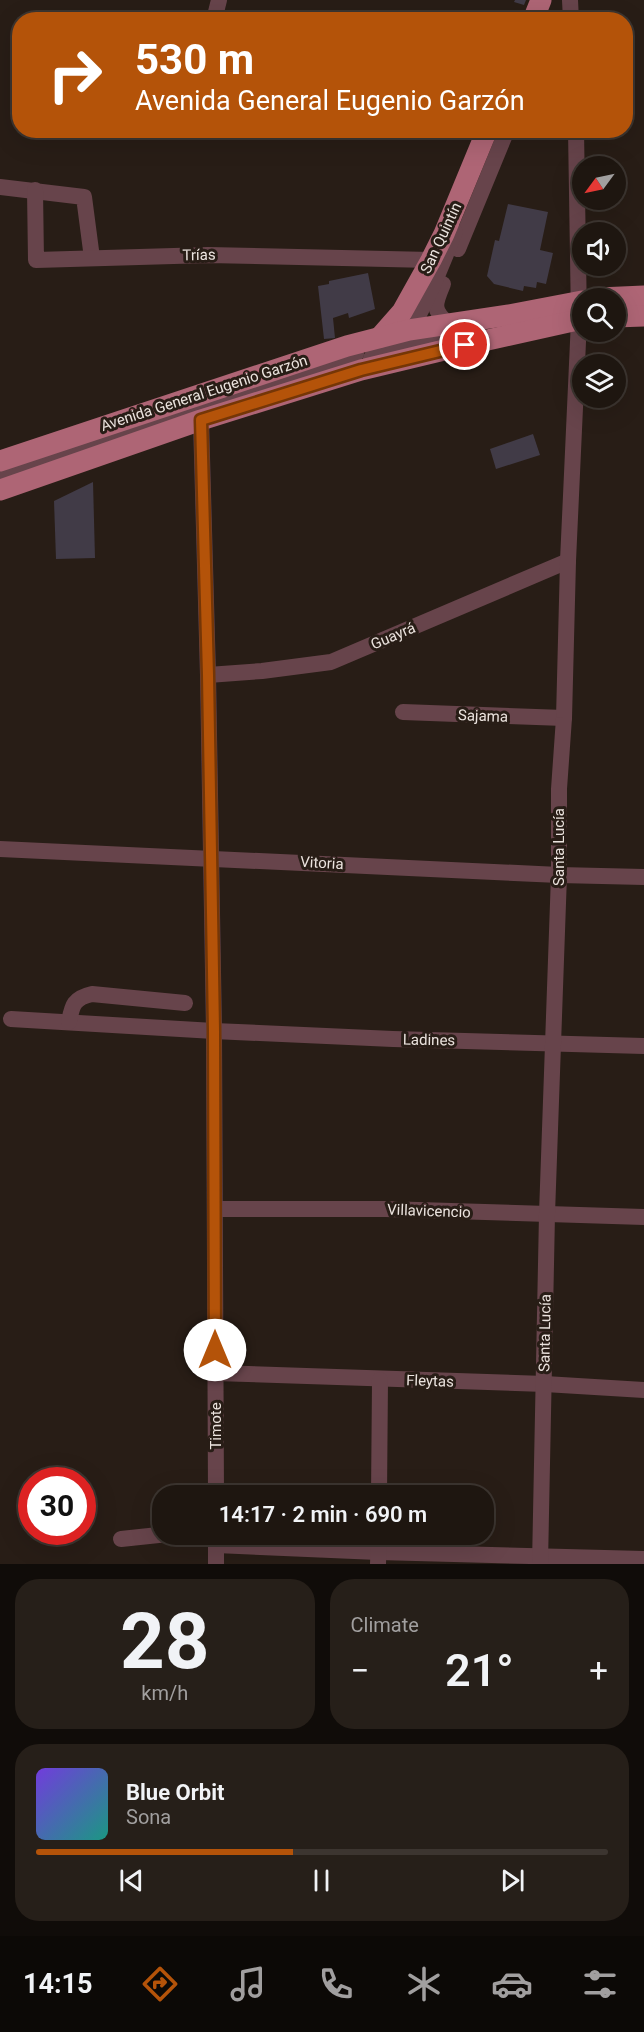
<!DOCTYPE html>
<meta charset="utf-8">
<style>
body{margin:0;font-family:Roboto,sans-serif;background:#261f19;color:#f1f3f6;height:100vh;display:flex;flex-direction:column;font-size:22px;white-space:nowrap}
*{box-sizing:border-box;margin:0}
p{font-size:20px;color:#a19f9f}
.icon{flex:none;width:33px;height:33px;fill:none;stroke:currentColor;stroke-width:2;stroke-linecap:round;stroke-linejoin:round}
.map{position:relative;height:1564px;overflow:hidden}
.sheet{display:flex;flex-direction:column;gap:15px;padding:15px;background:#100c09;flex:1}
.sheet>*{flex:none}
.top-card{position:absolute;left:12px;top:12px;width:621px;height:126px;border-radius:24px;box-shadow:0 6px 24px #0002,0 0 0 2px #3c3530;background:#b45309;color:#fff;overflow:hidden}
.needle{width:39px;rotate:237deg}
.fabs{position:absolute;left:572px;top:156px;display:grid;gap:12px}
.fabs a{display:grid;place-items:center;width:54px;height:54px;border-radius:50%;background:#1e1610;box-shadow:0 6px 24px #0002,0 0 0 2px #3c3530;font-size:30px}
.speed{position:absolute;left:18px;top:1467px;display:flex;gap:12px;font-size:30px;font-weight:700;text-align:center}
.speed>*{display:grid;place-content:center;width:78px;height:78px;border-radius:50%;background:#1e1610;box-shadow:0 6px 24px #0002,0 0 0 2px #3c3530;line-height:1}
.speed .limit{border:9px solid #d22;background:#fff;color:#111}
.pin{position:absolute;display:grid;place-items:center;width:51px;height:51px;color:#fff;margin:-26px;border:3px solid #fff;border-radius:50%;box-shadow:0 2px 6px #0007}
.me{position:absolute;width:66px;margin:-33px;rotate:0deg;stroke-linejoin:round;filter:drop-shadow(0 0 4px #0008)}
.turn{display:flex;align-items:center;gap:21px;height:126px;padding:0 24px;font-size:27px}
.turn .icon{width:78px;height:78px;stroke-width:2.5}
.turn b{display:block;font-size:42px;line-height:51px}
.big{font-size:45px;font-weight:600;line-height:1.1}
.sheet .card{flex:1;display:flex;flex-direction:column;justify-content:center;gap:9px;min-width:0;padding:0 21px;border-radius:24px;background:#261f19}
.sheet .dial{align-items:center;gap:0}
.dial b{font-size:78px;line-height:1}
.song{display:flex;align-items:center;gap:18px}
.cover{width:72px;height:72px;border-radius:9px;background:linear-gradient(135deg,hsl(260 70% 55%),hsl(170 70% 35%))}
.played{height:6px;border-radius:3px;background:linear-gradient(90deg,#b45309 45%,#3c3530 45%)}
.keys{display:flex;justify-content:space-around;direction:ltr}
.heat{display:flex;justify-content:space-between;align-items:center;font-size:33px;direction:ltr}
.sheet .tiles{flex:1;display:grid;gap:15px;grid-template-columns:1fr 1fr}
.card:last-child{grid-column:span 2}
.trip{position:absolute;left:152px;top:1485px;width:342px;height:60px;border-radius:24px;background:#1e1610;box-shadow:0 6px 24px #0002,0 0 0 2px #3c3530;font-weight:600;line-height:60px;text-align:center}
.tab-bar{display:flex;height:96px;justify-content:space-around;align-items:center;background:#0c0906;color:#a19f9f}
.tab-bar .icon{width:42px;height:42px}
.tab-bar .on{color:#b45309}
.tab-bar b{font-size:27px;color:#f1f3f6}
.map>svg:first-child{display:block}
</style>
<div class="map">
<svg width="644" height="1564" viewBox="0 0 644 1564">
<rect width="100%" height="100%" fill="#281d16"/>
<g fill="#413b47">
<polygon points="515,0 526,0 524,5 514,2"/>
<polygon points="508,204 548,212 540,250 553,253 546,284 537,282 536,288 524,286 523,291 494,284 487,276 495,240 499,241"/>
<polygon points="368,273 375,309 349,318 348,313 333,318 335,338 324,339 318,286 329,284 329,281"/>
<polygon points="584,357 603,358 603,364 584,364"/>
<polygon points="533,434 540,455 496,469 490,449"/>
<polygon points="93,482 95,558 56,559 54,501"/>
</g>
<g fill="none" stroke-linecap="round" stroke-linejoin="round">
<g stroke="#67444b" stroke-width="16">
<polyline points="570,0 571,20"/>
<polyline points="214,20 219,0"/>
<polyline points="0,187 84,197 92,258"/>
<polyline points="35,190 36,260 208,255 431,260"/>
<polyline points="458,249 507,130"/>
<path d="M 443,284 C 435,303 431,310 449,324"/>
<path d="M 403,337 C 421,321 445,256 455,232"/>
<polyline points="371,358 428,337 446,334"/>
<polyline points="201,420 208,675 214,1031 216,1496"/>
<polyline points="0,476 98,440 332,364 339,359 356,354"/>
<polyline points="208,675 262,671 331,662 568,561"/>
<polyline points="403,712 564,718"/>
<polyline points="0,849 559,875 644,877"/>
<polyline points="11,1019 214,1031 393,1039 644,1046"/>
<path d="M 69,1022 C 72,1005 74,998 92,994 L 185,1003"/>
<polyline points="215,1209 385,1209 644,1217"/>
<polyline points="215,1373 545,1384 644,1390"/>
<polyline points="379,1496 380,1380"/>
<polyline points="121,1539 168,1534"/>
<polyline points="216,1545 378,1552 644,1559"/>
<polyline points="216,1564 216,1535"/>
<polyline points="378,1564 379,1534"/>
<polyline points="540,1564 547,1214 559,875 559,789 564,718 568,561 579,320 576,130"/>
</g>
<g stroke="#ae6575" stroke-width="21">
<polyline points="533,20 541,0"/>
<polyline points="599,298 644,296"/>
<polyline points="615,317 644,316"/>
<polyline points="380,337 402,312 431,260 444,234 487,130"/>
<polyline points="0,461 347,346 409,330 509,315 582,301"/>
<polyline points="0,490 201,420 361,370 465,345 582,319"/>
</g>
</g>
<g fill="none" stroke-linecap="round" stroke-linejoin="round">
<defs>
<polyline id="route" points="215,1350 214,1031 208,675 201,420 361,370 465,345"/>
</defs>
<use href="#route" stroke="#753606" stroke-width="15"/>
<use href="#route" stroke="#b45309" stroke-width="10"/>
</g>
<g text-anchor="middle" dominant-baseline="central" stroke-width="6" stroke-linejoin="round" paint-order="stroke">
<g font-size="15" fill="#ebe3de" stroke="#281d16">
<text transform="translate(441 238) rotate(-65)">San Quintín</text>
<text transform="translate(199 255) rotate(-1)">Trías</text>
<text transform="translate(204 393) rotate(-18)">Avenida General Eugenio Garzón</text>
<text transform="translate(393 636) rotate(-23)">Guayrá</text>
<text transform="translate(483 716) rotate(2)">Sajama</text>
<text transform="translate(559 847) rotate(-90)">Santa Lucía</text>
<text transform="translate(322 863) rotate(3)">Vitoria</text>
<text transform="translate(429 1040) rotate(1)">Ladines</text>
<text transform="translate(429 1211) rotate(2)">Villavicencio</text>
<text transform="translate(545 1333) rotate(-89)">Santa Lucía</text>
<text transform="translate(430 1381) rotate(2)">Fleytas</text>
<text transform="translate(216 1426) rotate(-90)">Timote</text>
</g>
</g>
</svg>
<div class="fabs">
<a><svg class="needle" viewBox="-14 -14 28 28"><path d="M0-13l5 13h-10z" fill="#e53935"/><path d="M0 13l5-13h-10z" fill="#a19f9f"/></svg></a>
<a><svg class="icon" aria-label="sound" viewBox="0 0 24 24"><path d="M4 9h4l5-4v14l-5-4H4zM17 9q2 3 0 6"/></svg></a>
<a><svg class="icon" aria-label="search" viewBox="0 0 24 24"><circle cx="10" cy="10" r="6"/><path d="M15 15l6 6"/></svg></a>
<a><svg class="icon" aria-label="layers" viewBox="0 0 24 24"><path d="M12 4l9 5-9 5-9-5zM3 14l9 5 9-5"/></svg></a>
</div>
<div class="speed"><div class="limit">30</div></div>
<div class="pin" style="left:465px;top:345px;background:#d93025"><svg class="icon" aria-label="arrive" viewBox="0 0 24 24"><path d="M6 21V4h12l-3 4 3 4H6"/></svg></div>
<svg class="me" style="left:215px;top:1350px" viewBox="-20 -20 40 40"><circle r="19" fill="#fff"/><path d="M0-13L10 11 0 6-10 11z" fill="#b45309"/></svg>
<div class="trip">14:17 · 2 min · 690 m</div>
<div class="top-card">
<div class="turn"><svg class="icon" aria-label="right" viewBox="0 0 24 24"><path d="M7 20v-9h11M14 6l5 5-5 5"/></svg><div><b>530 m</b>Avenida General Eugenio Garzón</div></div>
</div>
</div>
<section class="sheet">
<div class="tiles">
<div class="card dial"><b>28</b><p>km/h</p></div>
<div class="card"><p>Climate</p>
<div class="heat"><a>−</a><b class="big">21°</b><a>+</a></div>
</div>
<div class="card">
<div class="song"><i class="cover"></i><div><b>Blue Orbit</b><p>Sona</p></div></div>
<div class="played"></div>
<div class="keys"><svg class="icon" aria-label="previous" viewBox="0 0 24 24"><path d="M18 5L8 12l10 7zM5 5v14"/></svg><svg class="icon" aria-label="pause" viewBox="0 0 24 24"><path d="M8 5v14M16 5v14"/></svg><svg class="icon" aria-label="next" viewBox="0 0 24 24"><path d="M6 5l10 7-10 7zM19 5v14"/></svg></div>
</div>
</div>
</section>
<nav class="tab-bar">
<b>14:15</b>
<svg class="icon on" aria-label="directions" viewBox="0 0 24 24"><path d="M12 3l9 9-9 9-9-9zM9 14v-3h6M13 9l2 2-2 2"/></svg>
<svg class="icon" aria-label="music" viewBox="0 0 24 24"><path d="M9 18V5l10-2v13"/><circle cx="6" cy="18" r="3"/><circle cx="16" cy="16" r="3"/></svg>
<svg class="icon" aria-label="phone" viewBox="0 0 24 24"><path d="M5 4h4l2 5-3 2q2 4 5 5l2-3 5 2v4C11 20 4 13 5 4z"/></svg>
<svg class="icon" aria-label="climate" viewBox="0 0 24 24"><path d="M12 3v18M4 7l16 10M4 17L20 7"/></svg>
<svg class="icon" aria-label="car" viewBox="0 0 24 24"><path d="M5 17H2v-5l4-1 3-4h7l3 4 3 1v5h-3M9 17h6M6 11h13"/><circle cx="7" cy="17" r="2"/><circle cx="17" cy="17" r="2"/></svg>
<svg class="icon" aria-label="filters" viewBox="0 0 24 24"><path d="M4 7h16M4 17h16"/><circle cx="9" cy="7" r="2"/><circle cx="15" cy="17" r="2"/></svg>
</nav>
